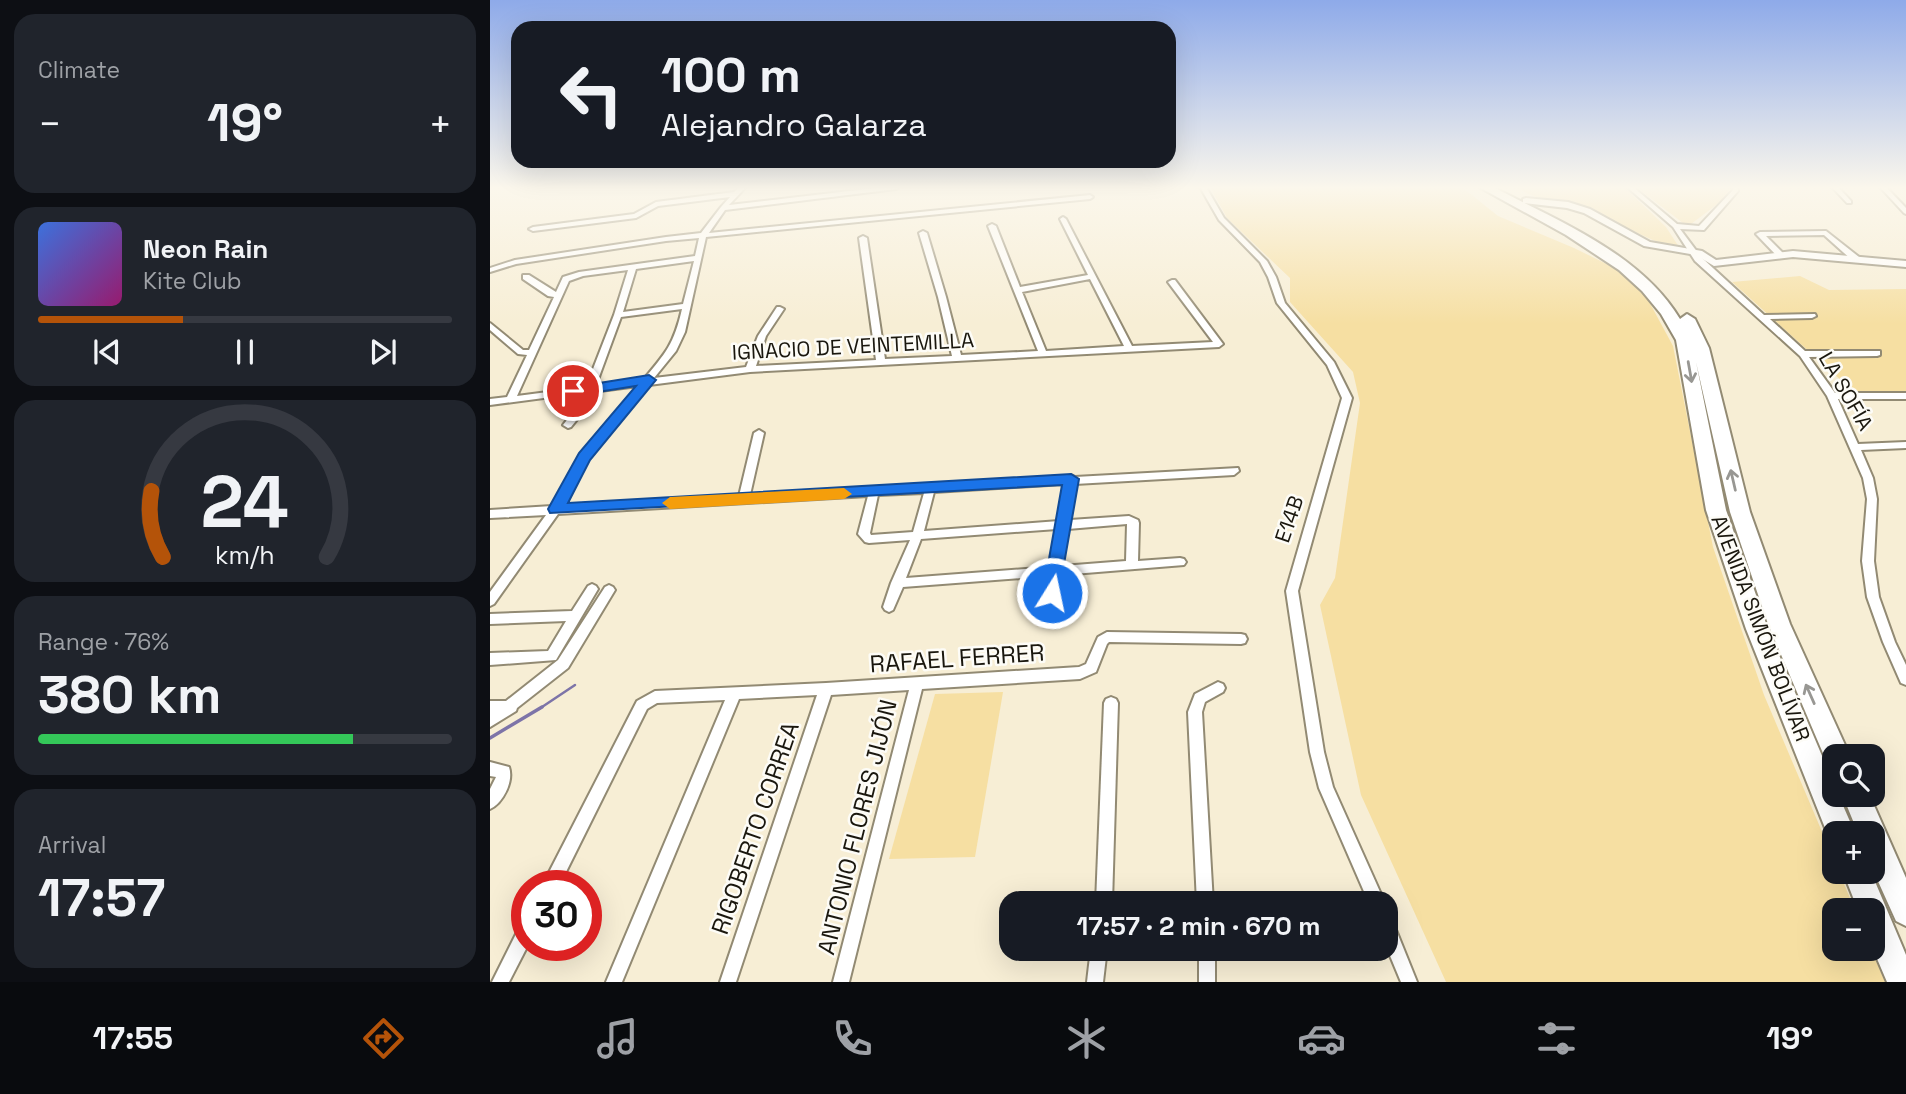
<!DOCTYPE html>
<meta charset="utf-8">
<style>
body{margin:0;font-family:"Space Grotesk",sans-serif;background:#20242c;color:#f1f3f6;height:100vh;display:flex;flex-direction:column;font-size:26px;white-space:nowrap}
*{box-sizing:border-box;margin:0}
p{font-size:23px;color:#9ea1a6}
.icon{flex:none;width:38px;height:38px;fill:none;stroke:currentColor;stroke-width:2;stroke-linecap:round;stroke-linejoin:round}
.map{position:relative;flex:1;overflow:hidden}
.details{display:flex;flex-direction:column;gap:14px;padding:14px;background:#0d0f14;width:490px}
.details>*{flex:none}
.guide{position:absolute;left:21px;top:21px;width:665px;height:147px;border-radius:21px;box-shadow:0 7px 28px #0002;background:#171b24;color:#f1f3f6;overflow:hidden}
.tools{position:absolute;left:1332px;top:744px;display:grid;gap:14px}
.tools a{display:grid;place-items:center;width:63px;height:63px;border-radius:14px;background:#171b24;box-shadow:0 7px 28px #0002;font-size:35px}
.speed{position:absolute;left:21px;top:870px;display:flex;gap:14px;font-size:35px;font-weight:700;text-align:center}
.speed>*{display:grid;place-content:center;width:91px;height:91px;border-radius:50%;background:#171b24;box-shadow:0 7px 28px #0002;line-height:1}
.speed .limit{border:10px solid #d22;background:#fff;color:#111}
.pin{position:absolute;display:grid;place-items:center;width:60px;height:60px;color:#fff;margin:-30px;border:4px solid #fff;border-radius:50%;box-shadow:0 2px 7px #0007}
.me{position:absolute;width:77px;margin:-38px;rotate:10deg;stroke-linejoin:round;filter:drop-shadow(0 0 5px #0008)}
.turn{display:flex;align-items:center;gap:24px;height:147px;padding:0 35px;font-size:32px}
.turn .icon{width:91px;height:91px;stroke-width:2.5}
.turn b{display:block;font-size:49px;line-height:60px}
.big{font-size:52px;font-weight:700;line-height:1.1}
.details .widget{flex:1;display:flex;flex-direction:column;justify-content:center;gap:10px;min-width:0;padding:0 24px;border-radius:21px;background:#20242c}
.details .dial{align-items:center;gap:0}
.dial svg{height:182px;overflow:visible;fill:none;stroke:#363941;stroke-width:7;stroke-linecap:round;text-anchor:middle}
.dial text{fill:#f1f3f6;stroke:none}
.song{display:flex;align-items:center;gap:21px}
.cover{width:84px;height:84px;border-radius:10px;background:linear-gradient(135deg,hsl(220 70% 55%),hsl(320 70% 35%))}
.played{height:7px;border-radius:4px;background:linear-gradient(90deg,#b45309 35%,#363941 35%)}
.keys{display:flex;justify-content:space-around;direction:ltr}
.heat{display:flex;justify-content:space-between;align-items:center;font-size:38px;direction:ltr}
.charge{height:10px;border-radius:5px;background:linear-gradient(90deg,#34c759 76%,#363941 0)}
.trip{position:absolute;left:509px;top:891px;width:399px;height:70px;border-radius:21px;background:#171b24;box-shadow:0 7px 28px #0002;font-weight:700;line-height:70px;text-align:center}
.tabs{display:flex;height:112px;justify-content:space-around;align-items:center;background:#090b0e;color:#9ea1a6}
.tabs .icon{width:49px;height:49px}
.tabs .active{color:#b45309}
.tabs b{font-size:32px;color:#f1f3f6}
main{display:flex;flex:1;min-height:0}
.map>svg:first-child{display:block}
</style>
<main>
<section class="details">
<div class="widget"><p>Climate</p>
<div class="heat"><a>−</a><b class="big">19°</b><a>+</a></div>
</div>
<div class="widget">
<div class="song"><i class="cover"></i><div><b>Neon Rain</b><p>Kite Club</p></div></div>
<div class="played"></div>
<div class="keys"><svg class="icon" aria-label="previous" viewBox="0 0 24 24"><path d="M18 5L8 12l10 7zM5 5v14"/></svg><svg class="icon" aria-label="pause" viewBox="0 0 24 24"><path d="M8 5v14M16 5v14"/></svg><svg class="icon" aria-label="next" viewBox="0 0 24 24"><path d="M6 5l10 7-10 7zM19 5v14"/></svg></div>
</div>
<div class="widget dial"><svg viewBox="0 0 100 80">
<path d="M14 69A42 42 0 1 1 86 69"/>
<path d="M14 69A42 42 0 0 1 9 40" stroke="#b45309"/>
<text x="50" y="56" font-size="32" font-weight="700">24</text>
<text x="50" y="72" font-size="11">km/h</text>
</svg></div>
<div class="widget"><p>Range · 76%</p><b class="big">380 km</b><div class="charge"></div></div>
<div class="widget"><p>Arrival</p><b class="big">17:57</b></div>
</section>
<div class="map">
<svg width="1416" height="982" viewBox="0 0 1416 982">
<rect width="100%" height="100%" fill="#f7eed5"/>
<g fill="#f6dfa2">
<polygon points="720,187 972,187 1008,216 1084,248 1135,273 1156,296 1183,346 1223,547 1274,695 1344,860 1344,872 1349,872 1365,910 1344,910 1344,948 1381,949 1395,982 956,982 871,795 830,605 845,578 870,403 863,372 800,302 800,278 737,218"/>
<path d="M 1027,187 L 1134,187 L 1176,227 L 1191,250 C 1153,240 1121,216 1084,205 C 1063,199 1044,201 1027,187 Z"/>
<polygon points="1146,187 1239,187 1240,189 1234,199 1201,224 1193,223"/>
<polygon points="1310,276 1339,290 1416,289 1416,391 1364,392 1242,282"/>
<polygon points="513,692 485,857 399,859 445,694"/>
</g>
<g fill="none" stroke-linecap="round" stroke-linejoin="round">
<polyline stroke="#7d74a8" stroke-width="2.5" points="49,709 85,685"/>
<polyline stroke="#7d74a8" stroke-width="3.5" points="0,738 52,707"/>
<defs>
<g id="minor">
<path d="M 250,187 L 256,187 L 239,205 L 393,187 L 409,187 L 406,189 L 235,210 L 219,233 L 600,195 L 603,197 L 600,199 L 216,237 L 195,332 L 186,351 L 164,378 L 256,367 L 268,336 L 287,307 L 290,307 L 294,309 L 276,336 L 266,366 L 386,360 L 369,238 L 373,236 L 377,238 L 395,359 L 462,356 L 448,297 L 429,233 L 433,231 L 437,233 L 456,297 L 471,355 L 548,351 L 498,226 L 502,224 L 506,226 L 530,287 L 598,275 L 570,219 L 573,217 L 576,219 L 642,346 L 723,342 L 678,282 L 682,280 L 685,280 L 733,344 L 729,347 L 260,372 L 159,385 L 98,459 L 73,506 L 249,496 L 264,433 L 269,430 L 274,433 L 260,495 L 577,477 L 581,475 L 585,477 L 748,468 L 749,471 L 744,475 L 585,484 L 580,520 L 639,516 L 648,520 L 649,523 L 648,561 L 690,558 L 694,559 L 696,562 L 694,565 L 571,575 L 566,596 L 562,598 L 558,596 L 556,593 L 559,576 L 413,587 L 403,610 L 399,612 L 395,610 L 393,607 L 401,583 L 420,540 L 379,543 L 375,542 L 368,534 L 378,496 L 68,514 L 4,604 L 0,606 L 0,592 L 56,515 L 0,518 L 0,510 L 62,506 L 90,455 L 148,386 L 110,391 L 81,427 L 78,428 L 73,425 L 99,392 L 0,405 L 0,399 L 17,397 L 37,355 L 28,354 L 0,330 L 0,323 L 33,350 L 39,350 L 64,297 L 58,296 L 33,279 L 33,275 L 39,275 L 66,292 L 73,277 L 89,272 L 205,256 L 209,238 L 176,241 L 26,264 L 0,272 L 0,268 L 25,260 L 176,237 L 211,233 L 231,207 L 240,197 L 168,206 L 146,218 L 43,231 L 39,229 L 43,227 L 144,214 L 166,202 L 244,192 ZM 204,261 L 193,304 L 133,312 L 146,269 ZM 138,270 L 124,315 L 96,387 L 27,396 L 79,281 L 93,276 ZM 600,279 L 634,346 L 556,351 L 532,292 ZM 192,309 C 184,344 176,353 153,380 L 106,385 L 131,317 ZM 575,484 L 569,521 L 434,531 L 444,492 ZM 434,493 L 423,532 L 381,535 L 380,533 L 388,495 ZM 637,524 L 636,561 L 572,566 L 578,529 ZM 567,529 L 561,567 L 416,578 L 431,539 Z"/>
<polygon points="710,187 716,187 734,218 777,261 786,277 795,303 844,362 862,398 808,591 834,752 843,787 895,903 879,903 829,788 820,752 796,591 852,398 837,365 787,303 778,277 770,262 729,220"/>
<polygon points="1137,187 1143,187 1187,224 1209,226 1243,190 1242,187 1248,187 1248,191 1214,230 1190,229 1211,257 1274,315 1325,314 1326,316 1322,318 1280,319 1315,351 1390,351 1390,355 1387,356 1319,357 1345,393 1416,393 1416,399 1348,399 1368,444 1416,442 1416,448 1371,450 1383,478 1387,499 1384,561 1389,597 1405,642 1416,665 1416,685 1411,683 1393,642 1377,597 1372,561 1377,499 1373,478 1337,396 1310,356 1205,261 1183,227"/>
<polygon points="1342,187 1348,187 1361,201 1361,203 1357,203"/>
<polygon points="1390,187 1396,187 1416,208 1416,214 1414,213"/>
<polygon points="1336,231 1369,257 1369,261 1363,261 1334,235 1276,236 1294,254 1290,256 1287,256 1266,234 1270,232"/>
<polygon points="102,584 106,586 108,589 66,660 0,665 0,653 58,651 76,621 0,624 0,614 82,611 98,586"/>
<polygon points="119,585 123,587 125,590 78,668 27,708 26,711 0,727 0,701 16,701 68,660 115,587"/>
<polygon points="617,632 751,634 755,635 757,639 755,643 751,644 619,642 617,644 606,672 590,679 432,689 359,982 343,982 419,690 341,695 246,982 230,982 327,695 249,699 132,982 116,982 235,700 167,703 157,709 69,886 52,886 147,701 165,691 336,683 589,667 596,664 608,637"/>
<polygon points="728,682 733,684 735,688 733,692 715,702 712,712 723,903 707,903 698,712 705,694"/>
<polygon points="621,697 626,699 628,703 622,903 606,903 614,703 616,699"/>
<path d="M 0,762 L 19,767 C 24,781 13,803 0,809 L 0,789 L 6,777 L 0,776 Z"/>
<polygon points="896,918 902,920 927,982 911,982 896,946"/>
<polygon points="37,922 38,945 19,982 2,982 31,924"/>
<polygon points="601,948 617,948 613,982 597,982"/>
<rect x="709" y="948" width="16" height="34"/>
</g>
<polygon id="tertiary" points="1036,198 1078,202 1100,209 1160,242 1212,251 1226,260 1303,251 1416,261 1416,267 1303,257 1224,266 1206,255 1154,246 1094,213 1077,208 1033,203 1033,199"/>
<g id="trunk">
<path d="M 989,187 L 1003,187 C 1068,221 1150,253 1190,319 L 1197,314 L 1205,319 L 1219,348 L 1260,512 L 1300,624 L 1360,756 L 1344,756 L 1344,767 L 1338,765 L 1278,624 L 1240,512 L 1206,362 L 1236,510 L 1278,629 L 1344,784 L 1344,794 L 1348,794 L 1365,833 L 1344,833 L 1344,844 L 1341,843 L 1256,629 L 1216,510 L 1186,340 L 1171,314 L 1152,291 L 1129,270 L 1076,235 Z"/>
<polygon points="1352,794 1379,794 1416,878 1416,926 1406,921 1382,868 1382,833 1368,833"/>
<polygon points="1353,872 1381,872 1416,955 1416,982 1397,982 1382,947 1382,910 1368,910"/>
</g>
</defs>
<use href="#minor" stroke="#928a73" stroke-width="4"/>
<use href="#tertiary" stroke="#928a73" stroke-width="4"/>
<use href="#trunk" stroke="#928a73" stroke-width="4"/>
<use href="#minor" fill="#fff" fill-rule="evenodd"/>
<use href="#tertiary" fill="#fff" fill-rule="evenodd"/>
<use href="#trunk" fill="#fff" fill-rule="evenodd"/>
</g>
<defs><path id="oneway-shaft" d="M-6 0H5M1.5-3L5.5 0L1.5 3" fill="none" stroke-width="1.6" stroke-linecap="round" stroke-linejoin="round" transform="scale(1.75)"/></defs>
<g stroke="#989793">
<use href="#oneway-shaft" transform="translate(1200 372) rotate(80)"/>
<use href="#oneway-shaft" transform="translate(1243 480) rotate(-103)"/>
<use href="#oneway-shaft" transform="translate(1320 694) rotate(-114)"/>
</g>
<linearGradient id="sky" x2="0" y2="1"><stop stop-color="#8eaae9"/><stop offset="0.58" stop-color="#fbf7ec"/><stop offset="1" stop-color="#fbf7ec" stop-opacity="0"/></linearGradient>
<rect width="1416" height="324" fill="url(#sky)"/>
<polygon fill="#1a73e8" stroke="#114b97" stroke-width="2" points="159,375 166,380 100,460 78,503 581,474 589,479 568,598 562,600 555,598 553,593 572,485 60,513 58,509 89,453 146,386 83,396 76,391 78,388"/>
<polygon fill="#f59e0b" points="354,488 362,494 354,499 180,509 172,503 180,497"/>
<g text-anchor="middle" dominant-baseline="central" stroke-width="5" stroke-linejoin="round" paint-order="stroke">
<g font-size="21" fill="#1a170e" stroke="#fdfcf7">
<text transform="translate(363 346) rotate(-3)">IGNACIO DE VEINTEMILLA</text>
<text transform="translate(1356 391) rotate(60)">LA SOFÍA</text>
<text transform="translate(799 519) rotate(-71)">E14B</text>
<text transform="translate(1271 628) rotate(69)">AVENIDA SIMÓN BOLÍVAR</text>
</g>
<g font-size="24" fill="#1a170e" stroke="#fdfcf7">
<text transform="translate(467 658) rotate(-4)">RAFAEL FERRER</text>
<text transform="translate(367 827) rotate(-76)">ANTONIO FLORES JIJÓN</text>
<text transform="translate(265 828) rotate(-71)">RIGOBERTO CORREA</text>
</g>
</g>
</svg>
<div class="tools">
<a><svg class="icon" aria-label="search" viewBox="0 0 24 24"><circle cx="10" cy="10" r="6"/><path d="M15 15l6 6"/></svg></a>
<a>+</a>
<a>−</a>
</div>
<div class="speed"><div class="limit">30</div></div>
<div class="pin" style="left:83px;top:391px;background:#d93025"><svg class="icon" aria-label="arrive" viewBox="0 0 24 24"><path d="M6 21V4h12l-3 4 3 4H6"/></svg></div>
<svg class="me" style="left:562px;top:593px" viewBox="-20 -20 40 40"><circle r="17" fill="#1a73e8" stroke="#fff" stroke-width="3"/><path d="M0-11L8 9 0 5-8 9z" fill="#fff"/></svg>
<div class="trip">17:57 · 2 min · 670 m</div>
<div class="guide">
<div class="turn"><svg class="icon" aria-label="left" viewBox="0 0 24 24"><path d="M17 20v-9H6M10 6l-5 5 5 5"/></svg><div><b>100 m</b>Alejandro Galarza</div></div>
</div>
</div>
</main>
<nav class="tabs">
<b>17:55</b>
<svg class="icon active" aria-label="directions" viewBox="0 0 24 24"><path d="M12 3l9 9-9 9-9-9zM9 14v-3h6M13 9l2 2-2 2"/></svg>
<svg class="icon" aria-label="music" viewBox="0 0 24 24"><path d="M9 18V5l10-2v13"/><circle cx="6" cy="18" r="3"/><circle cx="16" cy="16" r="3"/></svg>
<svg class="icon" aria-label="phone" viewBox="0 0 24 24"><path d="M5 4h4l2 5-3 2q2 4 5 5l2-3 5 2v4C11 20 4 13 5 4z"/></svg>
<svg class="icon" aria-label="climate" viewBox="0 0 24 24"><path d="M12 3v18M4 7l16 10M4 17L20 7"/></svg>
<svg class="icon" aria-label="car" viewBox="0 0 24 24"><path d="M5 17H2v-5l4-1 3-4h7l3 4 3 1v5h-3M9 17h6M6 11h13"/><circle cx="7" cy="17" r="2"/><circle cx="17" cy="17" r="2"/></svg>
<svg class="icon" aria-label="filters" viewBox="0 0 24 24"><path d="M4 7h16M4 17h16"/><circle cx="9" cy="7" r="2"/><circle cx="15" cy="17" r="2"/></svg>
<b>19°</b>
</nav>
